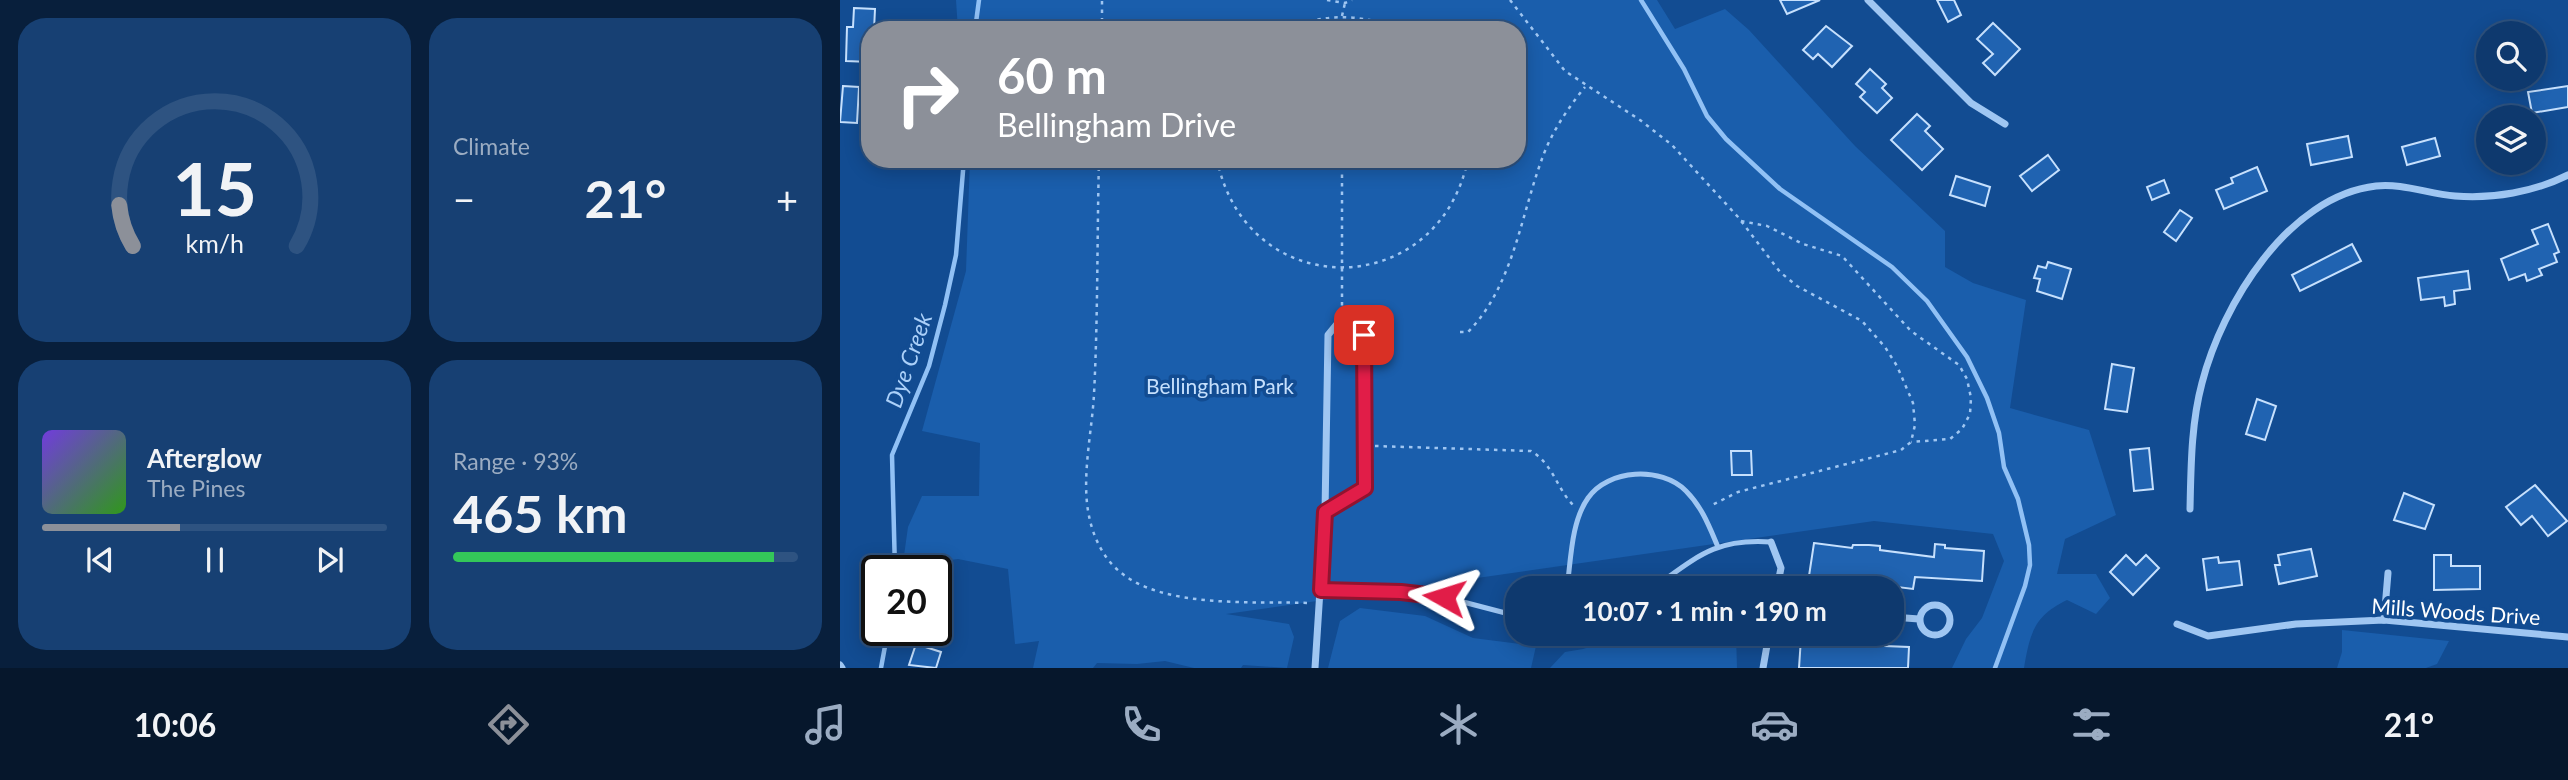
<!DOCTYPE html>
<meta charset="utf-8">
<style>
body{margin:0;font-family:Lato,sans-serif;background:#174073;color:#f1f3f6;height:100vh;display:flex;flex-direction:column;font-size:26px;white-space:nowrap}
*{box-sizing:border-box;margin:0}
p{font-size:23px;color:#9bacc2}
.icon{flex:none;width:38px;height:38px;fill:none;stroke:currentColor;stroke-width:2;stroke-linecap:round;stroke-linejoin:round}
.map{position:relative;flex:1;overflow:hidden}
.panel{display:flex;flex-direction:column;gap:18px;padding:18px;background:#081f3c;width:840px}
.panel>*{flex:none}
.banner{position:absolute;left:21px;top:21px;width:665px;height:147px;border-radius:28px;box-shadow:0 4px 18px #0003,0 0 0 2px #2e5381;background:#8c9099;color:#fff;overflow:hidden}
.tools{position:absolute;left:1636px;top:21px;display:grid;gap:14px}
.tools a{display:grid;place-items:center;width:70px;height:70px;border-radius:50%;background:#0e396e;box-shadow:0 4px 18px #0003,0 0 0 2px #2e5381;font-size:35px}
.speed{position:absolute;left:21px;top:555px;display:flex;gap:14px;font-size:35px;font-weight:700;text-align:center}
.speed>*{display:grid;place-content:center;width:91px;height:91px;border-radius:50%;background:#0e396e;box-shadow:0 4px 18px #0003,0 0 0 2px #2e5381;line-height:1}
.speed .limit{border:4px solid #111;border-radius:10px;background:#fff;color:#111}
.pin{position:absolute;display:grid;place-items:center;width:60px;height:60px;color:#fff;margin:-30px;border-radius:14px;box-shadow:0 4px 10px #0006}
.me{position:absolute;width:77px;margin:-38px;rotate:276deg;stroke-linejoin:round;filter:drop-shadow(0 0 5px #0008)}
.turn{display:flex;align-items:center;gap:24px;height:147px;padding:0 21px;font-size:32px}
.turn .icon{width:91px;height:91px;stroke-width:2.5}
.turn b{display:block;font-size:49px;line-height:60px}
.big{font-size:52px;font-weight:700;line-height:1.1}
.panel .tile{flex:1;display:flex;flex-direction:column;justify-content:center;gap:10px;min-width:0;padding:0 24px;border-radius:28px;background:#174073}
.panel .dial{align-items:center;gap:0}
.dial svg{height:182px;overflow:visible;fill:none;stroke:#2e5381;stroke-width:7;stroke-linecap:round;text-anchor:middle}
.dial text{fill:#f1f3f6;stroke:none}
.song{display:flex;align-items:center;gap:21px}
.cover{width:84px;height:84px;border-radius:10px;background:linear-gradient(135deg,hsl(260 70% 55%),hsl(110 70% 35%))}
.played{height:7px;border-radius:4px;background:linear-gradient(90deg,#8c9099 40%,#2e5381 40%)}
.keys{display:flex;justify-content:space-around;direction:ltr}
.heat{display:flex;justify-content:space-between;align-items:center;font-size:38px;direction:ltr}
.charge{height:10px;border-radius:5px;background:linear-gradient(90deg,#34c759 93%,#2e5381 0)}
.panel .tiles{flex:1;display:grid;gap:18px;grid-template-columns:repeat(2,1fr)}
.trip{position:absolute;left:665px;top:576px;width:399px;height:70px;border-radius:28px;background:#0e396e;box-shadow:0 4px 18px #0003,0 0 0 2px #2e5381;font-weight:700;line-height:70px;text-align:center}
.tab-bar{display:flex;height:112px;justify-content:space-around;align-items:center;background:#06172c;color:#9bacc2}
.tab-bar .icon{width:49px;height:49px}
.tab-bar .selected{color:#8c9099}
.tab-bar b{font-size:32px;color:#f1f3f6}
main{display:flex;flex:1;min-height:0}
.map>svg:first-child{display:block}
</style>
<main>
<section class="panel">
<div class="tiles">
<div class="tile dial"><svg viewBox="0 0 100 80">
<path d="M14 69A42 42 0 1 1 86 69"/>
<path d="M14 69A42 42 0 0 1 8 51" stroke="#8c9099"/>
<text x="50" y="56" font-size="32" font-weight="700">15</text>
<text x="50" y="72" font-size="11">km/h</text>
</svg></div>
<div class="tile"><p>Climate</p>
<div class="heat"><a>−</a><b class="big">21°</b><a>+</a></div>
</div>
<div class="tile">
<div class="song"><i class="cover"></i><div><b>Afterglow</b><p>The Pines</p></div></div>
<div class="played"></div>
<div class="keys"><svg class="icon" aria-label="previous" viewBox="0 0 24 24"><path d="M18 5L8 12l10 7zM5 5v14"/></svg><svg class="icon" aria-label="pause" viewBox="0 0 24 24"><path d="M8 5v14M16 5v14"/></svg><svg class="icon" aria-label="next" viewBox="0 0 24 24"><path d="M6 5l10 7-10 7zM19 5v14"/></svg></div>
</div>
<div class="tile"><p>Range · 93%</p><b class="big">465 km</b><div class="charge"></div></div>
</div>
</section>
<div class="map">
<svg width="1728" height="668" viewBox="0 0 1728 668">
<rect width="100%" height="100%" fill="#124c92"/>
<g fill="#1a5eac">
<path d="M 116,0 L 817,0 L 835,29 L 885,9 L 909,30 L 1015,146 L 1105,231 L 1105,267 L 1133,283 L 1186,300 L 1170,408 L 1249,430 L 1276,515 L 1225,539 L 1217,574 L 1256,574 L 1270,598 L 1256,614 L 1227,600 C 1194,616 1190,633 1184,668 L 1112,668 L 1126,639 L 1142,618 L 1164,561 L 1153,534 L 1034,521 L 386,614 L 449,624 L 454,637 L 447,668 L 403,665 L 401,668 L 354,668 L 325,661 L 297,664 L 257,663 L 253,668 L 193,668 L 199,641 L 175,644 L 168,569 L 118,559 L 96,562 L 93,570 L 62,570 L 68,527 L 82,496 L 139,496 L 140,443 L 82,431 L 126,271 L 130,159 L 677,159 L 677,30 L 118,30 Z"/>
<polygon points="520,608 585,616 633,638 696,646 691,668 488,668 500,621"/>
<polygon points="1502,630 1609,641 1597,664 1586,668 1497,668 1502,652"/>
<polygon points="791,634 896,634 897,668 710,668 725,652 743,649"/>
</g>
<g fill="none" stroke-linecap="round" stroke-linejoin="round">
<g stroke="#91c1f5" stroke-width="4.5">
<polyline points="801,0 844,69 867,116 886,139 940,189 1052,267 1087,301 1127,357 1147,398 1159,433 1164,467 1178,499 1189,545 1190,565 1185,586 1155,668"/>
<polyline points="135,30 139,0"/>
<polyline points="55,570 52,455 89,366 105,305 116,255 124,159"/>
<polyline points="41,668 48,630"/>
</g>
</g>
<g fill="#2063b1" stroke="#c6e0fd" stroke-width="2">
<polygon points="940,0 980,0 947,14"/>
<polygon points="1097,0 1114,0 1121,15 1108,22"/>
<polygon points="14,8 35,9 34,30 30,30 30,62 6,61 7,27 13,27"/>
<polygon points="1153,23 1180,49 1155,75 1143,63 1153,54 1137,39"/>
<polygon points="986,26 1012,46 992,67 978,54 973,59 963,50"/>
<polygon points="1030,69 1046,84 1042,88 1052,98 1037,113 1020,97 1025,92 1016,84"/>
<polygon points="3,86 19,87 17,123 0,122"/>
<polygon points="1728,86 1728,107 1692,113 1688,92"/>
<polygon points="1077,114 1090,126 1085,131 1103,149 1082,170 1051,140"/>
<polygon points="1508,136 1512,157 1471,165 1467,144"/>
<polygon points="1595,138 1600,156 1567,165 1562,147"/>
<polygon points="1208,155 1219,170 1192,191 1180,176"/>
<polygon points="1417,167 1427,191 1384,209 1376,190 1393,183 1391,178"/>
<polygon points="1116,176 1150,187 1145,206 1110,195"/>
<polygon points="1324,180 1329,193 1312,200 1307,187"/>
<polygon points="1340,210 1352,218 1336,241 1324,232"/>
<polygon points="1708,224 1719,252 1714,254 1717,262 1699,269 1702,275 1687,281 1685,274 1669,280 1661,259 1698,244 1692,230"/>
<polygon points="1512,244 1521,261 1460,291 1452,275"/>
<polygon points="1208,262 1231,269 1222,299 1197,291 1200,279 1194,278 1198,266 1206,268"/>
<polygon points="1628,271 1630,289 1614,291 1615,304 1605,306 1604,297 1581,300 1578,278"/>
<polygon points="1272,364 1294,368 1287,412 1265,409"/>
<polygon points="1417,399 1436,406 1425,440 1406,434"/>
<polygon points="1309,448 1313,489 1294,491 1290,450"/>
<polygon points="891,451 911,451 912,475 892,475"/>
<polygon points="1695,485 1727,521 1708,536 1692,516 1681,525 1666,507"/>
<polygon points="1564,493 1594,505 1585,529 1554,520"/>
<polygon points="974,543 1012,548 1013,545 1029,545 1040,546 1040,550 1094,557 1095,544 1105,545 1105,548 1144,551 1142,581 1075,577 1073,589 969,576"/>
<polygon points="1471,549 1477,576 1439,584 1435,565 1440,565 1438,555"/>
<polygon points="1286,555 1296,565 1306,555 1319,568 1293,595 1270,572"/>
<polygon points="1594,555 1611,555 1611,566 1640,566 1640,589 1594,590"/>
<polygon points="1378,557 1379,563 1399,561 1402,585 1367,590 1363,559"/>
<polygon points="961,638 1045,642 1045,646 1069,647 1068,668 959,668"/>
<polygon points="76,644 101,652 96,668 69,665"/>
</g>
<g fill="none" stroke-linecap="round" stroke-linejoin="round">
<g stroke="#9fc6f2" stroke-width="2.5" stroke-dasharray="3.5 5" stroke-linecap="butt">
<polyline points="487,0 505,3 512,0"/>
<polyline points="670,0 725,71 800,120 832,145 898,217 940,272 957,286 1022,321 1045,347 1057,366 1073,403 1075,425 1071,442 1061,450 898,492 870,506"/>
<polyline points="502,16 505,3"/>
<polyline points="262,30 262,0"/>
<path d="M 445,30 C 484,13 521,13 560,30"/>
<path d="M 259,159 C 257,237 258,316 254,394 C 252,432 241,478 249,516 C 253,536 263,558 279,571 C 322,609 415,601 470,603"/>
<path d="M 377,159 C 406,304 598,303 628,159"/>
<polyline points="901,221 927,226 963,244 1002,256 1071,331 1119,365 1127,379 1131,398 1130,414 1122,429 1110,439 1071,442"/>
<polyline points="502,314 502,159"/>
<path d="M 620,332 L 628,332 C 675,284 681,211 705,151 C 715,127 729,107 745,87"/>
<path d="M 535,446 L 691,451 C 714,465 716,488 734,506"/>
</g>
<g stroke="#9fc6f2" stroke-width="5">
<path d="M 727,588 C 731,560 731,522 748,498 C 768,469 821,466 846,491 C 862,507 869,526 878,547"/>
<path d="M 813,588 C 857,557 875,538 931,542"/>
<polyline points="481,590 561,592 604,597 677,616"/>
</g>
<g stroke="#9fc6f2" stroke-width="7">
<polyline points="1028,0 1131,103 1165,124"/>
<path d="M 1350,509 C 1351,467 1351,424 1362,383 C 1382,305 1448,196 1536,186 C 1562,183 1589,194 1615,196 C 1653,199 1694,192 1728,175"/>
<polyline points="931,542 941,568 937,588"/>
<circle cx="1095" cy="620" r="15"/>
<polyline points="1052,617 1079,619"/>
<polyline points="1544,620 1548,573"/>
<polyline points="1337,624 1368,636 1456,624 1544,620 1728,637"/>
<polyline points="0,665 2,668"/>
<polyline points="475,668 485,512 488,335 497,324 513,324 524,335 525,488 485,512"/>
<polyline points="923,668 929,634"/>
</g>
</g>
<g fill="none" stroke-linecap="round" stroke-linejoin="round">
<defs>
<polyline id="route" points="524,335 525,488 485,512 481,590 561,592 604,597"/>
</defs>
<use href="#route" stroke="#92132f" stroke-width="18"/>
<use href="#route" stroke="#e11d48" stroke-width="12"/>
</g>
<g text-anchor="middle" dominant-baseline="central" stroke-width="7" stroke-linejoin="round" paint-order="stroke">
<g font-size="21" fill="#c6e0fd" stroke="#124c92">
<text x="380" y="385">Bellingham Park</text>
</g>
<g font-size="21" fill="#fff" stroke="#124c92">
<text transform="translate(1616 611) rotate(4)">Mills Woods Drive</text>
</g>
<g font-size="23" font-style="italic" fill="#abd0f9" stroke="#124c92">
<text transform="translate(68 360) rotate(-71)">Dye Creek</text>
</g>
</g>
</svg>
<div class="tools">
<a><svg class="icon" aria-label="search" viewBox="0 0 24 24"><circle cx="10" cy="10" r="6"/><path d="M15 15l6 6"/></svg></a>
<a><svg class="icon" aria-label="layers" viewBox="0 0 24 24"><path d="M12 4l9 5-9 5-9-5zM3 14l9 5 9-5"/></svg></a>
</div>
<div class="speed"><div class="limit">20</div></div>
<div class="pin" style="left:524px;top:335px;background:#d93025"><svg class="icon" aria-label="arrive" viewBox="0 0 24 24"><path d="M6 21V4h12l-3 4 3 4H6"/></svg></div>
<svg class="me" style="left:604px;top:597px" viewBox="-20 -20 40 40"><path d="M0-17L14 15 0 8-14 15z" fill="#e11d48" stroke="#fff" stroke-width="4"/></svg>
<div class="trip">10:07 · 1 min · 190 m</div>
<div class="banner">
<div class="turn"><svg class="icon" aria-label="right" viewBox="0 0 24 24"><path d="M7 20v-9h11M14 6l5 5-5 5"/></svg><div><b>60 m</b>Bellingham Drive</div></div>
</div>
</div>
</main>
<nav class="tab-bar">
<b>10:06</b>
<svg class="icon selected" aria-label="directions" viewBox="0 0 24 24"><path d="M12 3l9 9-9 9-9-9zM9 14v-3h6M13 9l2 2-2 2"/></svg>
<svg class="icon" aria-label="music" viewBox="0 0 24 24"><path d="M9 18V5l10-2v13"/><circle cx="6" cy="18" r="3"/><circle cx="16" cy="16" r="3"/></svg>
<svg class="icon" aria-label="phone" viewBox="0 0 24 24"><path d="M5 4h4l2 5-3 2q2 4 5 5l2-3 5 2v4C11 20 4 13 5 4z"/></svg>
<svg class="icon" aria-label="climate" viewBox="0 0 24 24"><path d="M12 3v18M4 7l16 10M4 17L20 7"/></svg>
<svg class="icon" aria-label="car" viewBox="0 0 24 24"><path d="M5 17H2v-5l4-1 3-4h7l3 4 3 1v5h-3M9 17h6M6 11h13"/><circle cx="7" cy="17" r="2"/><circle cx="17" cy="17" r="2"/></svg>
<svg class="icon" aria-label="filters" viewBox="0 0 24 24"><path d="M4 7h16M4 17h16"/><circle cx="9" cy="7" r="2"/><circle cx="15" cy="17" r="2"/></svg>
<b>21°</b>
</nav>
